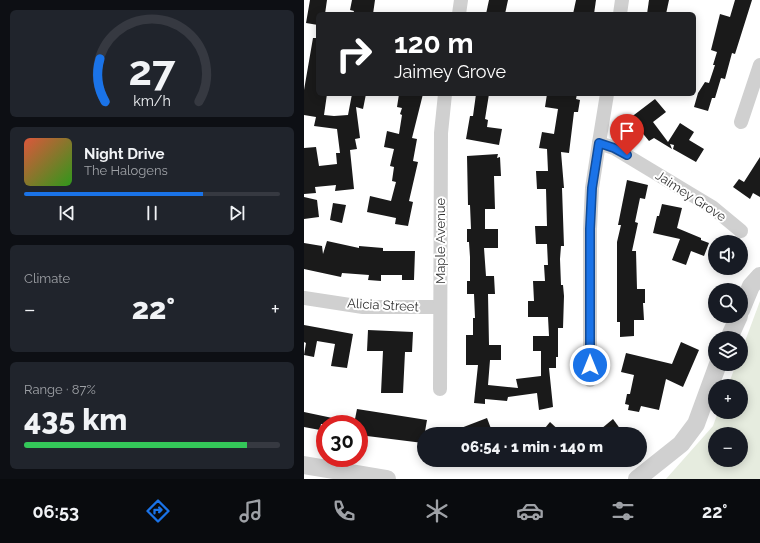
<!DOCTYPE html>
<meta charset="utf-8">
<style>
body{margin:0;font-family:Raleway,sans-serif;background:#20242c;color:#f1f3f6;height:100vh;display:flex;flex-direction:column;font-size:15px;white-space:nowrap}
*{box-sizing:border-box;margin:0}
p{font-size:13px;color:#9ea1a6}
.icon{flex:none;width:22px;height:22px;fill:none;stroke:currentColor;stroke-width:2;stroke-linecap:round;stroke-linejoin:round}
.map{position:relative;flex:1;overflow:hidden}
.sheet{display:flex;flex-direction:column;gap:10px;padding:10px;background:#0d0f14;width:304px}
.sheet>*{flex:none}
.banner{position:absolute;left:12px;top:12px;width:380px;height:84px;border-radius:6px;box-shadow:0 2px 10px #0003;background:#202124;color:#fff;overflow:hidden}
.fabs{position:absolute;left:404px;top:235px;display:grid;gap:8px}
.fabs a{display:grid;place-items:center;width:40px;height:40px;border-radius:50%;background:#171b24;box-shadow:0 2px 10px #0003;font-size:20px}
.speed{position:absolute;left:12px;top:415px;display:flex;gap:8px;font-size:20px;font-weight:700;text-align:center}
.speed>*{display:grid;place-content:center;width:52px;height:52px;border-radius:50%;background:#171b24;box-shadow:0 2px 10px #0003;line-height:1}
.speed .limit{border:6px solid #d22;background:#fff;color:#111}
.pin{position:absolute;display:grid;place-items:center;width:34px;height:34px;color:#fff;margin:-41px -17px;border-radius:50% 50% 50% 0;rotate:-45deg;box-shadow:0 0 4px #0007}
.pin .icon{rotate:45deg}
.me{position:absolute;width:44px;margin:-22px;rotate:0deg;stroke-linejoin:round;filter:drop-shadow(0 0 3px #0008)}
.turn{display:flex;align-items:center;gap:14px;height:84px;padding:0 12px;font-size:18px}
.turn .icon{width:52px;height:52px;stroke-width:2.5}
.turn b{display:block;font-size:28px;line-height:34px}
.big{font-size:30px;font-weight:800;line-height:1.1}
.sheet .tile{flex:1;display:flex;flex-direction:column;justify-content:center;gap:6px;min-width:0;padding:0 14px;border-radius:6px;background:#20242c}
.sheet .dial{align-items:center;gap:0}
.dial svg{height:104px;overflow:visible;fill:none;stroke:#363941;stroke-width:7;stroke-linecap:round;text-anchor:middle}
.dial text{fill:#f1f3f6;stroke:none}
.song{display:flex;align-items:center;gap:12px}
.cover{width:48px;height:48px;border-radius:6px;background:linear-gradient(135deg,hsl(10 70% 55%),hsl(110 70% 35%))}
.played{height:4px;border-radius:2px;background:linear-gradient(90deg,#1a73e8 70%,#363941 70%)}
.keys{display:flex;justify-content:space-around;direction:ltr}
.heat{display:flex;justify-content:space-between;align-items:center;font-size:22px;direction:ltr}
.charge{height:6px;border-radius:3px;background:linear-gradient(90deg,#34c759 87%,#363941 0)}
.trip{position:absolute;left:113px;top:427px;width:230px;height:40px;border-radius:20px;background:#171b24;box-shadow:0 2px 10px #0003;font-weight:800;line-height:40px;text-align:center}
.tab-bar{display:flex;height:64px;justify-content:space-around;align-items:center;background:#090b0e;color:#9ea1a6}
.tab-bar .icon{width:28px;height:28px}
.tab-bar .selected{color:#1a73e8}
.tab-bar b{font-size:18px;color:#f1f3f6}
main{display:flex;flex:1;min-height:0}
.map>svg:first-child{display:block}
</style>
<main>
<section class="sheet">
<div class="tile dial"><svg viewBox="0 0 100 80">
<path d="M14 69A42 42 0 1 1 86 69"/>
<path d="M14 69A42 42 0 0 1 10 36" stroke="#1a73e8"/>
<text x="50" y="56" font-size="32" font-weight="700">27</text>
<text x="50" y="72" font-size="11">km/h</text>
</svg></div>
<div class="tile">
<div class="song"><i class="cover"></i><div><b>Night Drive</b><p>The Halogens</p></div></div>
<div class="played"></div>
<div class="keys"><svg class="icon" aria-label="previous" viewBox="0 0 24 24"><path d="M18 5L8 12l10 7zM5 5v14"/></svg><svg class="icon" aria-label="pause" viewBox="0 0 24 24"><path d="M8 5v14M16 5v14"/></svg><svg class="icon" aria-label="next" viewBox="0 0 24 24"><path d="M6 5l10 7-10 7zM19 5v14"/></svg></div>
</div>
<div class="tile"><p>Climate</p>
<div class="heat"><a>−</a><b class="big">22°</b><a>+</a></div>
</div>
<div class="tile"><p>Range · 87%</p><b class="big">435 km</b><div class="charge"></div></div>
</section>
<div class="map">
<svg width="456" height="479" viewBox="0 0 456 479">
<rect width="100%" height="100%" fill="#fff"/>
<path fill="#e6ecdf" fill-rule="evenodd" d="M 456,301 L 456,479 L 362,479 L 409,426 L 414,412 L 437,412 L 437,386 L 424,386 L 432,364 L 437,364 L 437,352 ZM 411,434 L 437,434 L 437,460 L 411,460 Z"/>
<g fill="#1a1a1a">
<polygon points="6,0 23,0 21,14 14,14 14,25 2,23"/>
<polygon points="48,0 71,0 69,14 49,14 50,11 46,10"/>
<polygon points="185,0 204,0 201,14 182,14"/>
<polygon points="272,0 292,0 290,14 269,14"/>
<polygon points="345,0 365,0 362,14 343,14"/>
<polygon points="431,0 448,0 431,54 428,53 421,79 417,78 411,98 408,98 404,111 390,107 394,93 401,82 405,83 411,65 409,65 413,52 407,50 416,14 426,17"/>
<polygon points="9,38 14,38 14,94 23,94 20,115 30,116 44,115 48,94 62,94 59,109 52,107 56,138 51,139 53,149 46,150 50,189 31,191 32,185 11,187 12,193 0,194 0,148 12,147 15,166 33,164 32,153 36,153 33,129 10,126 12,117 0,115 0,90"/>
<polygon points="95,94 119,94 108,138 113,139 109,161 114,162 105,201 109,202 104,226 91,224 92,218 63,212 66,196 87,201 92,182 88,181 90,167 86,166 90,149 80,147 83,131 95,134 98,115 96,114 98,108 93,107"/>
<polygon points="172,94 185,94 181,119 184,120 183,127 198,129 195,145 162,139 166,116 169,116"/>
<polygon points="243,94 273,94 272,99 276,100 274,112 270,112 265,153 257,152 260,188 258,188 260,246 257,246 256,259 257,285 259,285 260,296 259,328 254,328 254,357 252,357 252,368 245,368 249,407 235,410 233,393 204,397 203,401 181,399 181,404 170,403 174,365 162,365 162,335 169,335 169,318 171,318 170,294 163,294 163,281 166,281 166,257 165,242 163,242 163,229 167,229 166,205 164,205 163,156 194,154 193,158 196,157 197,176 190,176 191,209 181,209 181,229 194,229 194,248 180,248 182,276 190,276 191,294 184,294 185,345 197,345 197,360 186,360 184,385 214,388 212,379 237,376 237,351 229,351 229,336 245,336 244,317 224,317 224,301 230,301 229,281 241,281 240,265 244,265 243,244 232,244 231,226 243,226 242,189 233,189 232,171 244,171 243,149 235,148 238,132 250,134 254,109 241,107"/>
<polygon points="351,99 362,112 349,122 364,142 376,123 390,132 385,140 400,149 392,162 369,149 370,145 366,144 368,149 350,138 345,141 326,118"/>
<polygon points="456,157 456,197 449,193 446,199 429,187 435,179 440,182"/>
<polygon points="323,180 344,185 341,199 336,198 331,222 334,223 328,251 332,251 333,289 341,289 341,303 339,303 340,320 330,320 330,336 316,337 316,322 313,322 313,242 317,225 314,225"/>
<polygon points="0,197 13,200 15,217 0,219"/>
<polygon points="29,203 42,205 38,223 26,220"/>
<polygon points="358,204 378,208 373,228 397,238 397,240 405,243 400,256 387,251 382,265 368,260 376,239 349,233 353,216 355,216"/>
<polygon points="23,241 55,248 55,246 79,248 79,251 111,251 110,280 98,280 98,275 77,275 77,281 64,280 65,275 38,273 37,277 0,269 0,243 18,246 19,254"/>
<polygon points="0,325 49,334 43,368 27,366 31,344 13,341 10,357 0,355 2,343 0,342"/>
<polygon points="64,330 109,332 108,352 101,352 99,393 77,393 79,351 63,351"/>
<polygon points="377,342 395,350 379,387 362,379 355,410 337,406 335,412 324,410 325,405 321,404 323,394 326,394 330,375 317,372 322,353 368,364"/>
<polygon points="53,409 123,420 119,443 55,435 55,424 50,424"/>
<polygon points="0,412 38,420 37,424 17,424 16,430 0,427"/>
<polygon points="183,418 189,434 144,434 144,433"/>
<polygon points="309,419 317,430 312,434 291,434"/>
<polygon points="246,422 259,434 236,434"/>
</g>
<g fill="none" stroke-linecap="round" stroke-linejoin="round">
<g stroke="#d0d0d0" stroke-width="14">
<polyline points="155,14 157,0"/>
<polyline points="316,14 318,0"/>
<polyline points="303,94 295,143 310,148 408,207 437,231"/>
<polyline points="437,122 456,65"/>
<polyline points="0,298 59,307 135,307"/>
<polyline points="286,380 286,229 288,188 295,143"/>
<polyline points="136,389 137,133 141,94"/>
</g>
<g stroke="#d0d0d0" stroke-width="18">
<polyline points="437,310 447,286 456,276"/>
<polyline points="425,338 435,316"/>
<polyline points="0,465 83,479"/>
<polyline points="333,479 377,444 392,424 414,364"/>
</g>
</g>
<g fill="none" stroke-linecap="round" stroke-linejoin="round">
<defs>
<polyline id="route" points="286,365 286,229 288,188 295,143 310,148 323,155"/>
</defs>
<use href="#route" stroke="#114b97" stroke-width="10"/>
<use href="#route" stroke="#1a73e8" stroke-width="7"/>
</g>
<g text-anchor="middle" dominant-baseline="central" stroke-width="4" stroke-linejoin="round" paint-order="stroke">
<g font-size="13" fill="#333" stroke="#fff">
<text transform="translate(387 196) rotate(33)">Jaimey Grove</text>
<text transform="translate(136 241) rotate(-90)">Maple Avenue</text>
<text transform="translate(79 305) rotate(3)">Alicia Street</text>
</g>
</g>
</svg>
<div class="fabs">
<a><svg class="icon" aria-label="sound" viewBox="0 0 24 24"><path d="M4 9h4l5-4v14l-5-4H4zM17 9q2 3 0 6"/></svg></a>
<a><svg class="icon" aria-label="search" viewBox="0 0 24 24"><circle cx="10" cy="10" r="6"/><path d="M15 15l6 6"/></svg></a>
<a><svg class="icon" aria-label="layers" viewBox="0 0 24 24"><path d="M12 4l9 5-9 5-9-5zM3 14l9 5 9-5"/></svg></a>
<a>+</a>
<a>−</a>
</div>
<div class="speed"><div class="limit">30</div></div>
<div class="pin" style="left:323px;top:155px;background:#d93025"><svg class="icon" aria-label="arrive" viewBox="0 0 24 24"><path d="M6 21V4h12l-3 4 3 4H6"/></svg></div>
<svg class="me" style="left:286px;top:365px" viewBox="-20 -20 40 40"><circle r="17" fill="#1a73e8" stroke="#fff" stroke-width="3"/><path d="M0-11L8 9 0 5-8 9z" fill="#fff"/></svg>
<div class="trip">06:54 · 1 min · 140 m</div>
<div class="banner">
<div class="turn"><svg class="icon" aria-label="right" viewBox="0 0 24 24"><path d="M7 20v-9h11M14 6l5 5-5 5"/></svg><div><b>120 m</b>Jaimey Grove</div></div>
</div>
</div>
</main>
<nav class="tab-bar">
<b>06:53</b>
<svg class="icon selected" aria-label="directions" viewBox="0 0 24 24"><path d="M12 3l9 9-9 9-9-9zM9 14v-3h6M13 9l2 2-2 2"/></svg>
<svg class="icon" aria-label="music" viewBox="0 0 24 24"><path d="M9 18V5l10-2v13"/><circle cx="6" cy="18" r="3"/><circle cx="16" cy="16" r="3"/></svg>
<svg class="icon" aria-label="phone" viewBox="0 0 24 24"><path d="M5 4h4l2 5-3 2q2 4 5 5l2-3 5 2v4C11 20 4 13 5 4z"/></svg>
<svg class="icon" aria-label="climate" viewBox="0 0 24 24"><path d="M12 3v18M4 7l16 10M4 17L20 7"/></svg>
<svg class="icon" aria-label="car" viewBox="0 0 24 24"><path d="M5 17H2v-5l4-1 3-4h7l3 4 3 1v5h-3M9 17h6M6 11h13"/><circle cx="7" cy="17" r="2"/><circle cx="17" cy="17" r="2"/></svg>
<svg class="icon" aria-label="filters" viewBox="0 0 24 24"><path d="M4 7h16M4 17h16"/><circle cx="9" cy="7" r="2"/><circle cx="15" cy="17" r="2"/></svg>
<b>22°</b>
</nav>
